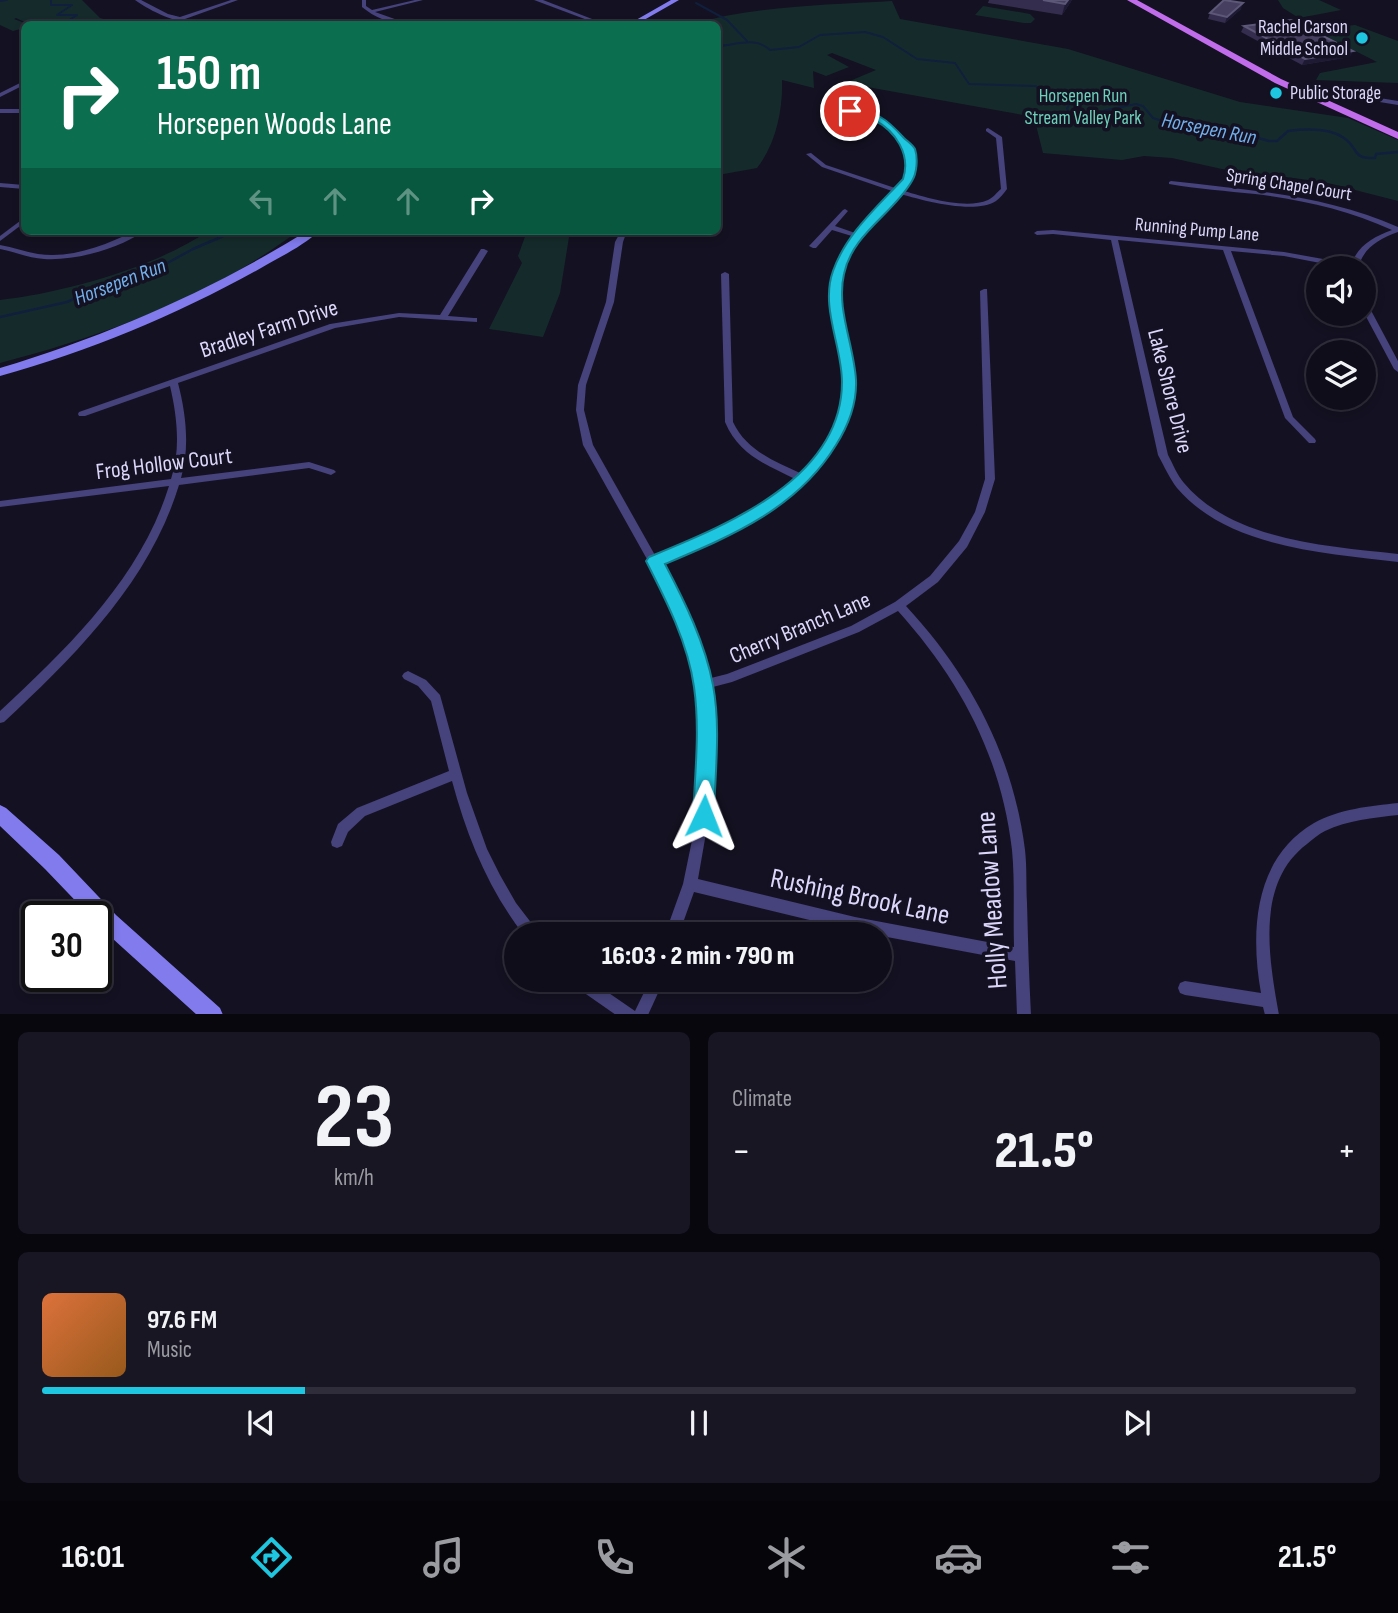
<!DOCTYPE html>
<meta charset="utf-8">
<style>
body{margin:0;font-family:"Sofia Sans Condensed",sans-serif;background:#181623;color:#f1f3f6;height:100vh;display:flex;flex-direction:column;font-size:26px;white-space:nowrap}
*{box-sizing:border-box;margin:0}
p{font-size:23px;color:#9b9ca2}
.icon{flex:none;width:38px;height:38px;fill:none;stroke:currentColor;stroke-width:2;stroke-linecap:round;stroke-linejoin:round}
.map{position:relative;height:1014px;overflow:hidden}
.panel{display:flex;flex-direction:column;gap:18px;padding:18px;background:#08070e;flex:1}
.panel>*{flex:none}
.banner{position:absolute;left:21px;top:21px;width:700px;height:214px;border-radius:10px;box-shadow:0 4px 10px #0003,0 0 0 2px #2f2d39;background:#0b6e4f;color:#fff;overflow:hidden}
.tools{position:absolute;left:1306px;top:256px;display:grid;gap:14px}
.tools a{display:grid;place-items:center;width:70px;height:70px;border-radius:50%;background:#0f0d1a;box-shadow:0 4px 10px #0003,0 0 0 2px #2f2d39;font-size:35px}
.speed{position:absolute;left:21px;top:901px;display:flex;gap:14px;font-size:35px;font-weight:700;text-align:center}
.speed>*{display:grid;place-content:center;width:91px;height:91px;border-radius:50%;background:#0f0d1a;box-shadow:0 4px 10px #0003,0 0 0 2px #2f2d39;line-height:1}
.speed .limit{border:4px solid #111;border-radius:10px;background:#fff;color:#111}
.pin{position:absolute;display:grid;place-items:center;width:60px;height:60px;color:#fff;margin:-30px;border:4px solid #fff;border-radius:50%;box-shadow:0 2px 7px #0007}
.me{position:absolute;width:77px;margin:-38px;rotate:2deg;stroke-linejoin:round;filter:drop-shadow(0 0 5px #0008)}
.turn{display:flex;align-items:center;gap:24px;height:147px;padding:0 21px;font-size:32px}
.turn .icon{width:91px;height:91px;stroke-width:2.5}
.turn b{display:block;font-size:49px;line-height:60px}
.lanes{display:flex;align-items:center;height:66px;padding:0 21px;background:#0003;justify-content:center;gap:35px;direction:ltr}
.lanes .off{opacity:.35}
.big{font-size:52px;font-weight:800;line-height:1.1}
.panel .tile{flex:1;display:flex;flex-direction:column;justify-content:center;gap:10px;min-width:0;padding:0 24px;border-radius:10px;background:#181623}
.panel .dial{align-items:center;gap:0}
.dial b{font-size:91px;line-height:1}
.song{display:flex;align-items:center;gap:21px}
.cover{width:84px;height:84px;border-radius:10px;background:linear-gradient(135deg,hsl(20 70% 55%),hsl(30 70% 35%))}
.played{height:7px;border-radius:4px;background:linear-gradient(90deg,#1ec6df 20%,#2f2d39 20%)}
.keys{display:flex;justify-content:space-around;direction:ltr}
.heat{display:flex;justify-content:space-between;align-items:center;font-size:38px;direction:ltr}
.panel .tiles{flex:1;display:grid;gap:18px;grid-template-columns:1fr 1fr}
.tile:last-child{grid-column:span 2}
.trip{position:absolute;left:504px;top:922px;width:388px;height:70px;border-radius:35px;background:#0f0d1a;box-shadow:0 4px 10px #0003,0 0 0 2px #2f2d39;font-weight:800;line-height:70px;text-align:center}
.dock{display:flex;height:112px;justify-content:space-around;align-items:center;background:#06050a;color:#9b9ca2}
.dock .icon{width:49px;height:49px}
.dock .current{color:#1ec6df}
.dock b{font-size:32px;color:#f1f3f6}
.map>svg:first-child{display:block}
</style>
<div class="map">
<svg width="1398" height="1015" viewBox="0 0 1398 1015">
<rect width="100%" height="100%" fill="#141122"/>
<g fill="#152b2b">
<polygon points="0,0 82,0 100,18 122,24 29,24 16,18 14,19 27,24 24,28 13,31 0,25"/>
<polygon points="1278,0 1319,0 1341,10 1299,18 1283,8"/>
<path d="M 892,1 L 900,19 L 1068,49 L 1240,102 L 1348,118 L 1398,140 L 1398,201 L 1324,182 L 1222,169 L 1172,158 L 1144,156 L 1122,160 L 1043,153 L 1034,117 L 845,83 L 876,70 L 832,53 L 827,55 L 849,67 L 826,76 L 813,71 L 814,88 L 782,80 C 783,109 776,144 757,168 L 718,175 L 718,24 L 692,24 C 757,6 824,5 892,1 Z"/>
<polygon points="983,6 1030,14 1035,19 1031,23 1024,23 975,15"/>
<polygon points="1355,25 1398,41 1398,83 1316,80 1320,73 1377,62 1314,30"/>
<path d="M 208,231 L 298,231 C 212,296 104,336 0,363 L 0,300 C 63,293 156,267 208,231 Z"/>
<polygon points="527,231 570,231 560,293 543,337 489,329 522,263 518,256"/>
</g>
<g fill="none" stroke-linecap="round" stroke-linejoin="round">
<g stroke="#101f3c" stroke-width="2">
<polyline points="51,0 51,5 72,5 57,15 77,15 63,24"/>
<polyline points="0,1 7,0"/>
<polyline points="696,3 727,20 747,41"/>
<path d="M 718,46 C 736,45 755,36 770,50 L 799,47 L 820,35 L 865,32 L 883,37 L 917,59 L 955,63 L 969,84 L 1036,86 L 1043,95 L 1070,102 L 1067,109 L 1069,112 L 1093,113 L 1136,104 L 1143,106 L 1153,118 L 1172,124"/>
</g>
<g stroke="#101f3c" stroke-width="2.5">
<path d="M 1165,122 L 1184,126 L 1208,124 L 1269,141 L 1277,141 L 1288,131 C 1304,129 1330,128 1344,138 C 1359,148 1351,159 1375,158 L 1376,154 L 1398,152"/>
<polyline points="0,317 67,302 133,272 151,272 193,249 235,231"/>
</g>
<g fill="#46427b" fill-rule="evenodd">
<path d="M 135,0 L 141,0 L 168,14 L 180,17 L 231,0 L 238,0 L 185,19 L 199,23 L 199,24 C 177,24 152,12 135,0 Z"/>
<path d="M 362,0 L 366,0 L 366,6 L 372,10 L 415,0 L 423,0 L 375,12 L 406,23 L 406,24 C 390,24 374,17 362,7 Z"/>
<polygon points="24,81 24,85 0,97 0,93"/>
<polygon points="1355,94 1398,101 1398,105 1355,98 1316,101 1313,99 1316,97"/>
<rect x="0" y="109" width="24" height="4"/>
<path d="M 850,109 C 859,111 868,113 877,117 C 907,130 929,163 901,190 C 924,197 965,210 988,200 C 993,198 997,192 1001,189 L 996,138 L 986,131 L 986,129 L 988,128 L 1002,137 L 1007,189 C 1004,193 1000,198 996,201 C 974,215 921,200 897,193 C 888,202 883,213 875,223 C 845,260 832,273 842,324 C 846,344 854,365 853,386 C 853,409 842,432 829,450 C 786,511 727,536 660,563 L 686,611 L 707,679 L 727,674 L 851,626 L 895,602 L 930,576 L 959,541 L 975,512 L 985,479 L 980,291 L 984,289 L 987,289 L 995,479 L 985,512 L 967,547 L 938,582 L 906,606 C 970,675 1013,755 1025,850 C 1027,867 1026,885 1027,903 C 1028,940 1029,977 1031,1015 L 1017,1015 L 1015,961 L 855,931 L 694,892 L 679,934 L 665,934 L 683,884 L 697,816 L 701,726 L 697,685 L 676,611 L 583,445 L 576,410 L 578,385 L 606,302 L 615,242 L 621,231 L 627,231 L 623,242 L 614,302 L 586,385 L 584,410 L 593,445 L 656,557 C 704,537 758,517 795,479 C 765,464 739,455 725,422 L 721,274 L 725,272 L 729,274 L 733,422 C 746,450 774,461 800,473 C 822,451 843,421 845,388 C 846,374 842,359 839,345 C 829,302 826,273 855,237 L 832,230 L 816,248 L 813,248 L 809,246 L 843,210 L 845,209 L 848,211 L 835,226 L 858,234 L 892,191 L 822,167 L 806,154 L 811,153 L 826,165 L 895,188 C 904,180 909,172 908,158 C 904,130 872,117 848,112 L 848,110 ZM 898,611 C 960,680 1001,756 1012,850 C 1015,882 1013,915 1014,947 L 855,917 L 698,879 L 709,816 L 713,726 L 709,688 L 732,682 L 859,632 Z"/>
<path d="M 1171,181 C 1249,190 1325,195 1398,227 L 1398,232 C 1379,239 1364,247 1358,268 L 1346,268 L 1284,256 L 1231,251 L 1293,417 L 1315,439 L 1316,441 L 1315,443 L 1309,443 L 1285,418 L 1223,250 L 1118,240 L 1168,455 C 1173,464 1177,475 1184,483 C 1233,541 1328,546 1398,554 L 1398,562 C 1325,553 1228,548 1177,488 C 1170,479 1164,466 1158,455 L 1111,240 L 1053,234 L 1037,235 L 1034,233 L 1037,231 L 1053,230 L 1284,252 L 1351,264 C 1359,245 1373,237 1392,230 C 1348,210 1303,200 1255,194 C 1227,191 1197,189 1169,184 L 1169,182 Z"/>
<polygon points="0,183 24,185 24,189 0,187"/>
<polygon points="24,218 24,223 0,241 0,236"/>
<path d="M 135,231 L 144,231 C 119,249 75,261 44,259 C 29,258 15,252 0,249 L 0,245 C 13,247 25,252 38,254 C 72,259 105,245 135,231 Z"/>
<path d="M 481,249 L 484,249 L 488,251 L 448,316 L 474,318 L 477,318 L 477,322 L 399,317 L 335,328 L 178,383 C 186,414 190,447 181,478 L 309,462 L 334,470 L 336,472 L 331,475 L 309,468 L 179,485 C 150,581 76,655 4,722 L 0,723 L 0,711 C 69,647 141,577 169,486 L 0,507 L 0,501 L 171,479 C 181,449 177,416 170,386 L 85,416 L 79,416 L 78,414 L 79,412 L 330,324 L 399,313 L 440,315 Z"/>
<polygon points="1363,301 1367,303 1398,361 1398,372 1394,369 1363,311"/>
<path d="M 408,671 L 426,680 L 440,695 L 467,793 L 487,849 L 500,875 L 516,903 L 536,929 L 538,934 L 523,934 C 488,888 467,837 452,781 L 365,816 L 348,832 L 342,846 L 337,848 L 332,846 L 331,842 L 338,824 L 357,808 L 449,771 L 431,701 L 418,686 L 404,679 L 402,676 L 404,673 Z"/>
<path d="M 1398,803 L 1398,815 C 1373,818 1348,820 1325,831 C 1319,834 1313,839 1307,844 C 1255,883 1269,959 1279,1015 L 1265,1015 L 1263,1007 L 1185,995 L 1180,993 L 1178,988 L 1180,983 L 1185,981 L 1261,993 C 1250,931 1254,858 1314,823 C 1339,809 1370,806 1398,803 Z"/>
<polygon points="571,980 590,980 635,1011 650,980 664,980 648,1015 616,1015 573,985"/>
</g>
<polygon fill="#46427b" fill-rule="evenodd" points="534,0 543,0 605,24 598,24"/>
<g fill="#817bed" fill-rule="evenodd">
<polygon points="671,0 679,0 637,24 629,24"/>
<path d="M 307,231 L 319,231 C 303,246 280,257 261,268 C 179,314 90,351 0,376 L 0,368 C 109,335 210,291 307,231 Z"/>
<polygon points="0,805 6,808 59,855 116,915 220,1008 223,1015 197,1015 102,929 96,923 96,917 91,917 45,869 0,826"/>
</g>
<polygon fill="#c06ceb" fill-rule="evenodd" points="1127,0 1137,0 1281,79 1398,132 1398,139 1275,83"/>
</g>
<g fill="#342d4d">
<polygon points="989,0 1072,0 1062,15 988,3"/>
<polygon points="1241,9 1225,23 1208,19 1210,13"/>
<polygon points="1244,26 1350,57 1302,65 1241,32"/>
</g>
<g fill="#1f1a34">
<polygon points="1068,0 1072,0 1062,15 1065,4"/>
<polygon points="1243,3 1241,9 1225,23 1227,17"/>
<polygon points="1353,51 1350,57 1302,65 1305,59"/>
</g>
<g fill="#463f60" stroke="#5d5778" stroke-width="2">
<polygon points="1043,0 1068,0 1065,4"/>
<polygon points="1224,0 1243,3 1227,17 1210,13"/>
<polygon points="1291,20 1353,51 1305,59 1244,26"/>
</g>
<path fill="#1ec6df" stroke="#148191" stroke-width="2" d="M 850,108 C 878,113 885,117 904,138 C 907,141 913,145 915,149 C 918,158 917,173 912,181 C 893,214 852,234 844,274 C 836,309 854,345 856,380 C 857,403 848,426 836,445 C 797,509 731,536 665,564 C 685,602 705,643 713,685 C 721,728 715,773 714,816 L 711,823 L 704,826 L 696,823 L 693,816 C 695,773 700,729 694,687 C 688,643 666,600 646,561 L 649,557 C 724,526 842,480 842,382 C 842,346 820,307 833,271 C 846,234 877,207 903,179 C 911,155 896,131 874,120 C 866,115 855,115 847,113 L 847,109 Z"/>
<g fill="#1ec6df" stroke="#141122" stroke-width="2.5">
<circle cx="1362" cy="38" r="7"/>
<circle cx="1276" cy="93" r="7"/>
</g>
<g text-anchor="middle" dominant-baseline="central" stroke-width="7" stroke-linejoin="round" paint-order="stroke">
<g font-size="19" fill="#dcd7fa" stroke="#141122" text-anchor="end">
<text x="1348" y="27">Rachel Carson<tspan x="1348" dy="22">Middle School</tspan></text>
<text x="1290" y="93" text-anchor="start">Public Storage</text>
</g>
<g font-size="19" fill="#6dd0bb" stroke="#141122">
<text x="1083" y="96">Horsepen Run<tspan x="1083" dy="22">Stream Valley Park</tspan></text>
</g>
<g font-size="19" fill="#dcd7fa" stroke="#141122">
<text transform="translate(1289 185) rotate(9)">Spring Chapel Court</text>
<text transform="translate(1197 230) rotate(5)">Running Pump Lane</text>
</g>
<g font-size="21" font-style="italic" fill="#73b0ec" stroke="#141122">
<text transform="translate(1209 129) rotate(11)">Horsepen Run</text>
<text transform="translate(120 282) rotate(-21)">Horsepen Run</text>
</g>
<g font-size="23" fill="#dcd7fa" stroke="#141122">
<text transform="translate(269 329) rotate(-18)">Bradley Farm Drive</text>
<text transform="translate(1170 391) rotate(76)">Lake Shore Drive</text>
<text transform="translate(164 464) rotate(-7)">Frog Hollow Court</text>
<text transform="translate(800 628) rotate(-23)">Cherry Branch Lane</text>
</g>
<g font-size="28" fill="#dcd7fa" stroke="#141122">
<text transform="translate(860 897) rotate(12)">Rushing Brook Lane</text>
<text transform="translate(992 900) rotate(-94)">Holly Meadow Lane</text>
</g>
</g>
</svg>
<div class="tools">
<a><svg class="icon" aria-label="sound" viewBox="0 0 24 24"><path d="M4 9h4l5-4v14l-5-4H4zM17 9q2 3 0 6"/></svg></a>
<a><svg class="icon" aria-label="layers" viewBox="0 0 24 24"><path d="M12 4l9 5-9 5-9-5zM3 14l9 5 9-5"/></svg></a>
</div>
<div class="speed"><div class="limit">30</div></div>
<div class="pin" style="left:850px;top:111px;background:#d93025"><svg class="icon" aria-label="arrive" viewBox="0 0 24 24"><path d="M6 21V4h12l-3 4 3 4H6"/></svg></div>
<svg class="me" style="left:704px;top:816px" viewBox="-20 -20 40 40"><path d="M0-17L14 15 0 8-14 15z" fill="#1ec6df" stroke="#fff" stroke-width="4"/></svg>
<div class="trip">16:03 · 2 min · 790 m</div>
<div class="banner">
<div class="turn"><svg class="icon" aria-label="right" viewBox="0 0 24 24"><path d="M7 20v-9h11M14 6l5 5-5 5"/></svg><div><b>150 m</b>Horsepen Woods Lane</div></div>
<div class="lanes"><svg class="icon off" aria-label="left" viewBox="0 0 24 24"><path d="M17 20v-9H6M10 6l-5 5 5 5"/></svg><svg class="icon off" aria-label="ahead" viewBox="0 0 24 24"><path d="M12 20V5M6 11l6-6 6 6"/></svg><svg class="icon off" aria-label="ahead" viewBox="0 0 24 24"><path d="M12 20V5M6 11l6-6 6 6"/></svg><svg class="icon" aria-label="right" viewBox="0 0 24 24"><path d="M7 20v-9h11M14 6l5 5-5 5"/></svg></div>
</div>
</div>
<section class="panel">
<div class="tiles">
<div class="tile dial"><b>23</b><p>km/h</p></div>
<div class="tile"><p>Climate</p>
<div class="heat"><a>−</a><b class="big">21.5°</b><a>+</a></div>
</div>
<div class="tile">
<div class="song"><i class="cover"></i><div><b>97.6 FM</b><p>Music</p></div></div>
<div class="played"></div>
<div class="keys"><svg class="icon" aria-label="previous" viewBox="0 0 24 24"><path d="M18 5L8 12l10 7zM5 5v14"/></svg><svg class="icon" aria-label="pause" viewBox="0 0 24 24"><path d="M8 5v14M16 5v14"/></svg><svg class="icon" aria-label="next" viewBox="0 0 24 24"><path d="M6 5l10 7-10 7zM19 5v14"/></svg></div>
</div>
</div>
</section>
<nav class="dock">
<b>16:01</b>
<svg class="icon current" aria-label="directions" viewBox="0 0 24 24"><path d="M12 3l9 9-9 9-9-9zM9 14v-3h6M13 9l2 2-2 2"/></svg>
<svg class="icon" aria-label="music" viewBox="0 0 24 24"><path d="M9 18V5l10-2v13"/><circle cx="6" cy="18" r="3"/><circle cx="16" cy="16" r="3"/></svg>
<svg class="icon" aria-label="phone" viewBox="0 0 24 24"><path d="M5 4h4l2 5-3 2q2 4 5 5l2-3 5 2v4C11 20 4 13 5 4z"/></svg>
<svg class="icon" aria-label="climate" viewBox="0 0 24 24"><path d="M12 3v18M4 7l16 10M4 17L20 7"/></svg>
<svg class="icon" aria-label="car" viewBox="0 0 24 24"><path d="M5 17H2v-5l4-1 3-4h7l3 4 3 1v5h-3M9 17h6M6 11h13"/><circle cx="7" cy="17" r="2"/><circle cx="17" cy="17" r="2"/></svg>
<svg class="icon" aria-label="filters" viewBox="0 0 24 24"><path d="M4 7h16M4 17h16"/><circle cx="9" cy="7" r="2"/><circle cx="15" cy="17" r="2"/></svg>
<b>21.5°</b>
</nav>
